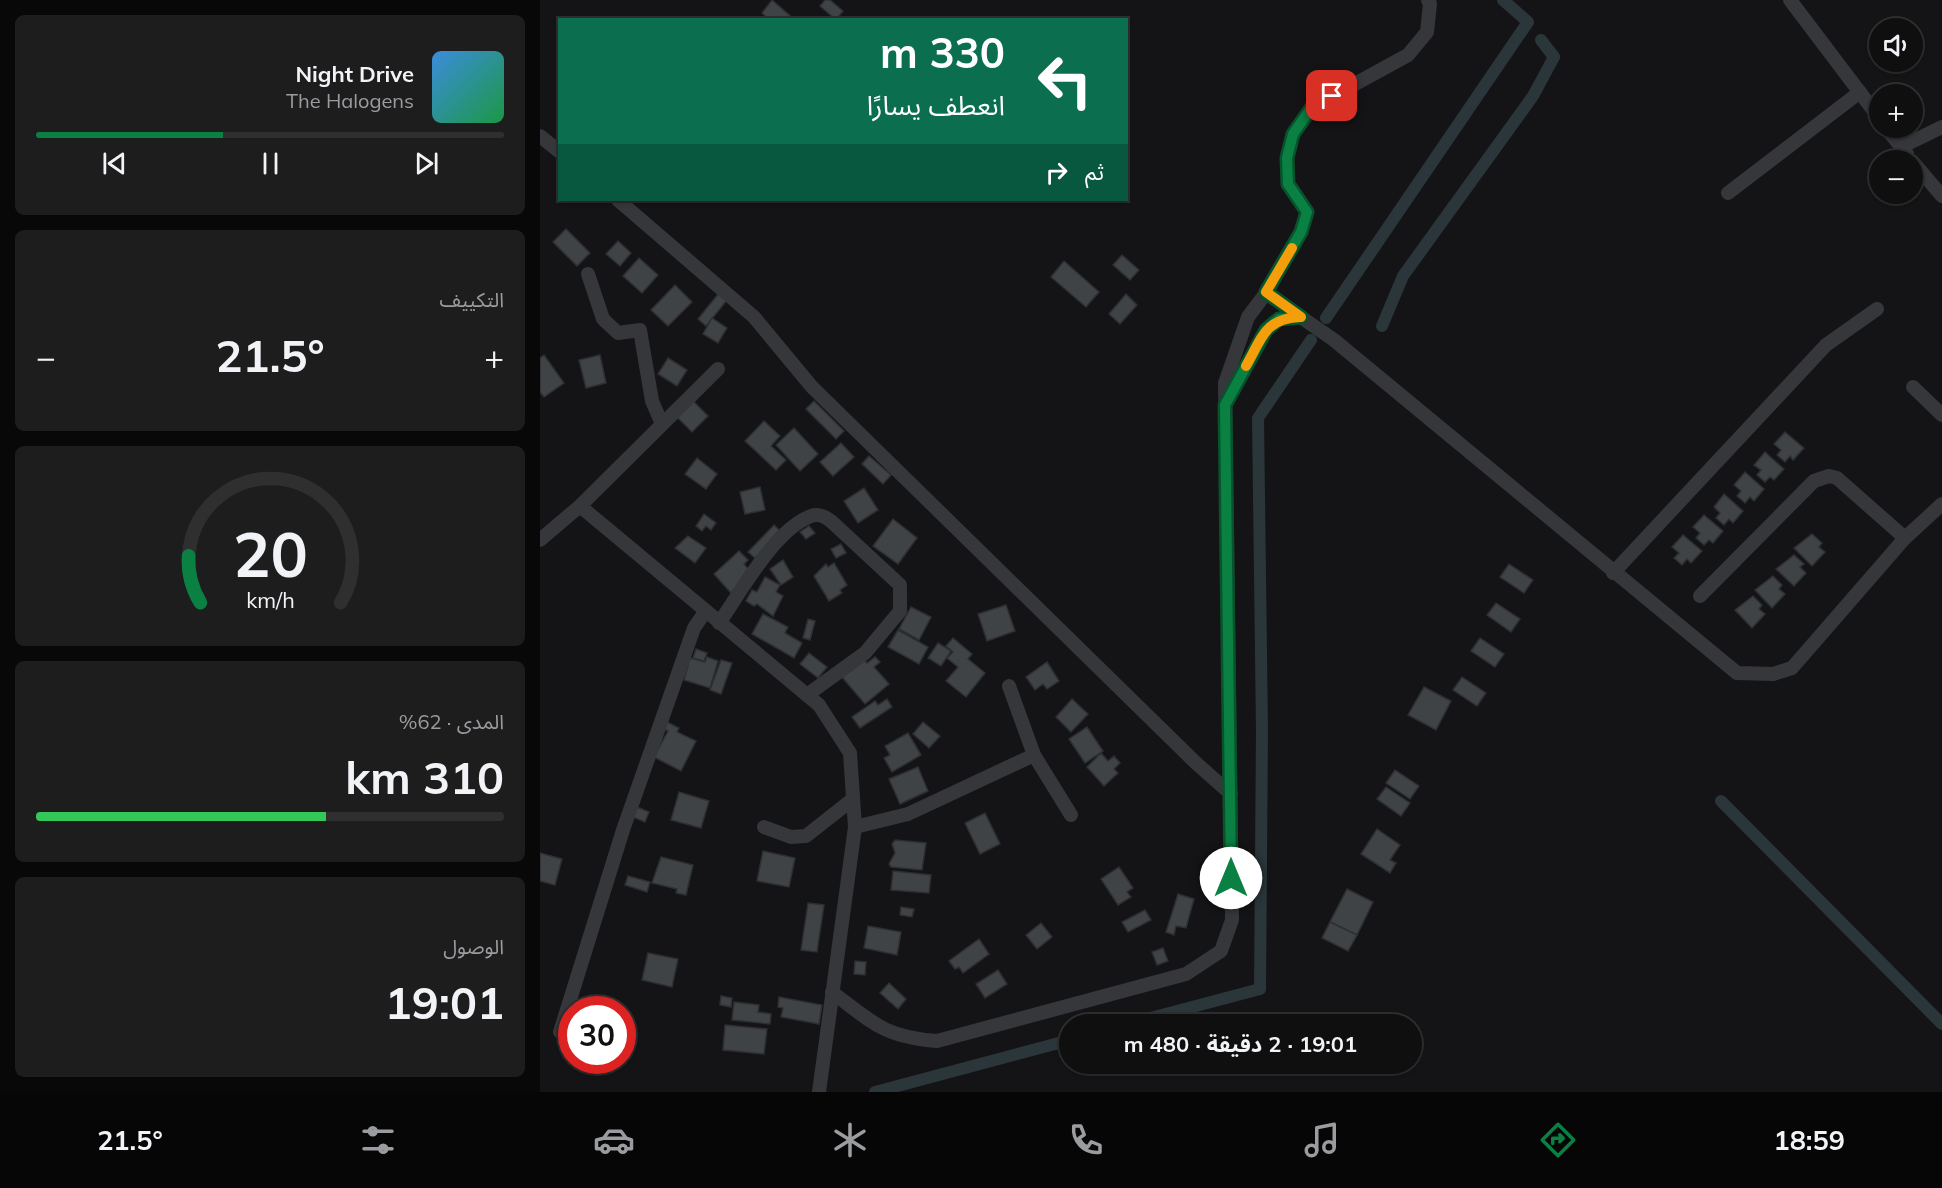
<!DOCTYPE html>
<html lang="ar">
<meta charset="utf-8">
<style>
body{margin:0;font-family:Mulish,"Noto Sans Arabic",sans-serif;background:#1d1d1e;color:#f1f3f6;direction:rtl;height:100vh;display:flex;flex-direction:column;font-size:22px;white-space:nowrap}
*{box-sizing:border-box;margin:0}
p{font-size:20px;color:#9b9c9f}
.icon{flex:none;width:33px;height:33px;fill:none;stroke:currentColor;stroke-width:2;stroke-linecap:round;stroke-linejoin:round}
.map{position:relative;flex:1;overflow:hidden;direction:ltr}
.details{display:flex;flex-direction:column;gap:15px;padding:15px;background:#080809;width:540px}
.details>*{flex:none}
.hud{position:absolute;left:18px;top:18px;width:570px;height:183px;border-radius:0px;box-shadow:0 2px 4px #0004,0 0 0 2px #2f2f30;direction:rtl;background:#0b6e4f;color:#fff;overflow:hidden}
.fabs{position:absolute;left:1329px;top:18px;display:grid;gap:12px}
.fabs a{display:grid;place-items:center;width:54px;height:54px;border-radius:50%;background:#0f0f10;box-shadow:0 2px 4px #0004,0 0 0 2px #2f2f30;font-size:30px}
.speed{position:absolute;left:18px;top:996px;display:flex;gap:12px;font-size:30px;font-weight:700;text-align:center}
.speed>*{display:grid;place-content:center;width:78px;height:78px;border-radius:50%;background:#0f0f10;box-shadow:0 2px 4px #0004,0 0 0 2px #2f2f30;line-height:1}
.speed .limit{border:9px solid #d22;background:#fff;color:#111}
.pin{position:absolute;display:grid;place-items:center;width:51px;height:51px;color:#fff;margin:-26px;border-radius:12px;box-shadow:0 3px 9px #0006}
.me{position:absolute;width:66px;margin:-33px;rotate:0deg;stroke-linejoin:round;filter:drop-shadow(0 0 4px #0008)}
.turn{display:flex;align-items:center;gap:21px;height:126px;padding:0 24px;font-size:27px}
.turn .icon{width:78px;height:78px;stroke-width:2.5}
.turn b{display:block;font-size:42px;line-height:51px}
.then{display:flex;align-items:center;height:57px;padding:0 24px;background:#0003;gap:12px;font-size:22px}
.big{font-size:45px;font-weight:700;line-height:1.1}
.details .widget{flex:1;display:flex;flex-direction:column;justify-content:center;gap:9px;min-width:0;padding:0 21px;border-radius:9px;background:#1d1d1e}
.details .dial{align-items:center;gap:0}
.dial svg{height:156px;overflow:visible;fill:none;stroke:#2f2f30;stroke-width:7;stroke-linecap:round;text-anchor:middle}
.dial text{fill:#f1f3f6;stroke:none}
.song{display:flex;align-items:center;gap:18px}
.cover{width:72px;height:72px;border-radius:9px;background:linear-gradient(135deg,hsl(210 70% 55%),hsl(140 70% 35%))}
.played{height:6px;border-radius:3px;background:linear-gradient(90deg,#0b8043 40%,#2f2f30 40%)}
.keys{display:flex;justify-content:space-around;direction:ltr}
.heat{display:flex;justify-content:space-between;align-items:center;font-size:33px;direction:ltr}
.charge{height:9px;border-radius:4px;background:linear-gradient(90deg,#34c759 62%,#2f2f30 0)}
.trip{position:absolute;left:519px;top:1014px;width:363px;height:60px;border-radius:30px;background:#0f0f10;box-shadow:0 2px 4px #0004,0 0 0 2px #2f2f30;font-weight:700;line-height:60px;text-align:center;direction:rtl}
.menu{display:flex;height:96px;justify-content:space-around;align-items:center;background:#060606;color:#9b9c9f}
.menu .icon{width:42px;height:42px}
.menu .selected{color:#0b8043}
.menu b{font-size:27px;color:#f1f3f6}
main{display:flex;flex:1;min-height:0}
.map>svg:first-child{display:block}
</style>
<main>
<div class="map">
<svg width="1402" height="1092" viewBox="0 0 1402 1092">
<rect width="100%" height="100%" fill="#141416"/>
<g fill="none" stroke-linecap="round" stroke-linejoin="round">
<g stroke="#2a363a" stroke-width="12">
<polyline points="786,318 988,22 963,0"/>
<polyline points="842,326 863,276 993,96 1014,57 1001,40"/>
<polyline points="1181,801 1402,1024"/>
<polyline points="588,1024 720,989 722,731 718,418 771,340"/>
<polyline points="335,1092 530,1040"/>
</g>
</g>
<g fill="#404346" stroke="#2e2f32" stroke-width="1.5">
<polygon points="232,0 255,20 230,20 222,13"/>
<polygon points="285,0 290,0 303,11 296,20 280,6"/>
<polygon points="26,229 50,253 37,266 13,242"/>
<polygon points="78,241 91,253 80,266 66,254"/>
<polygon points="582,255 599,270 590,280 573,265"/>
<polygon points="99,258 118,275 102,293 83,276"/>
<polygon points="524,261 559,292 546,307 511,277"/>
<polygon points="135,285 152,302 128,326 111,310"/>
<polygon points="179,293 187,300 166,326 158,319"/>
<polygon points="586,294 597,305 580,324 569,314"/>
<polygon points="172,318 187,328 178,343 163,334"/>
<polygon points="4,355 24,383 4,397 0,392 0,358"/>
<polygon points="60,355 66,383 46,388 39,360"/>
<polygon points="128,358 147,370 137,386 118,374"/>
<polygon points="152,400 168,416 152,432 136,416"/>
<polygon points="274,401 304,431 296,439 266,409"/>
<polygon points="224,421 240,436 231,446 246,460 236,470 205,441"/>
<polygon points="254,428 278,454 260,471 236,445"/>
<polygon points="1245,432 1264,448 1253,460 1250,456 1245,462 1237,455 1241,450 1234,444"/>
<polygon points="301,443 314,457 293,476 280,462"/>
<polygon points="1225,452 1244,469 1234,480 1230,477 1225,482 1217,475 1221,470 1214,465"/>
<polygon points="329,456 351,475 343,484 322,464"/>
<polygon points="157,458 177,474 166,489 145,474"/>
<polygon points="1205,472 1224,489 1214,501 1210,497 1205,503 1197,496 1201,491 1194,485"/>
<polygon points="220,487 225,510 205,514 200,492"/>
<polygon points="324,488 338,510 318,523 304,501"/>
<polygon points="1184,494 1203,511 1193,523 1189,519 1184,525 1176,518 1180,513 1174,507"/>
<polygon points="164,514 176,523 171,530 166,526 162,531 156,526"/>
<polygon points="1164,515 1183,531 1173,543 1169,540 1164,545 1156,538 1160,533 1153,527"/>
<polygon points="353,519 377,538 358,564 333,546"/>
<polygon points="234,525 241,532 215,558 208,552"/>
<polygon points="269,526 275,533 266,539 260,532"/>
<polygon points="1272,534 1282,543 1279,547 1285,552 1272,566 1254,548"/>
<polygon points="1143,535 1162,551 1151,563 1147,559 1142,565 1134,558 1139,553 1132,547"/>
<polygon points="148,536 166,548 155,563 135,548"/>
<polygon points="301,544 306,553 296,558 291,549"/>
<polygon points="199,551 208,560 204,564 209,570 191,593 174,574"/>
<polygon points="1254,555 1264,564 1260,567 1266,573 1254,586 1236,569"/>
<polygon points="243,560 253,577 241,585 230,569"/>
<polygon points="294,563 307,585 300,590 302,593 289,601 274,576 286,564 288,567"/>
<polygon points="969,564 993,580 984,593 960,577"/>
<polygon points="1233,576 1242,585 1239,589 1245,594 1232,608 1215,590"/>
<polygon points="225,577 240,585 236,592 243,596 233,616 217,604 214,606 206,601 212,590 217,592"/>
<polygon points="1213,596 1222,605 1219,609 1225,614 1212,628 1195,610"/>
<polygon points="956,603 980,619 971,632 947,615"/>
<polygon points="466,605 475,631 447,641 438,614"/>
<polygon points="371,607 391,617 379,640 359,629"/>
<polygon points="223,614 248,627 245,633 262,643 254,658 212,634"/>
<polygon points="268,619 275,621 270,640 263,638"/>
<polygon points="358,630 388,647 379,664 348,647"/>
<polygon points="413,638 432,654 428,659 445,673 426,697 406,681 418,667 407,658 413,652 406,646"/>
<polygon points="940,638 964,654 955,667 931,651"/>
<polygon points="398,643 411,651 401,666 388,658"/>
<polygon points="156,649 167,653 164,661 153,658"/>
<polygon points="269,653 287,667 278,678 260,664"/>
<polygon points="167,657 178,661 170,688 144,680 150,658 165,662"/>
<polygon points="335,657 340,662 334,667 349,684 325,704 302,677 323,659 327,663"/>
<polygon points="181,660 192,663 181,694 170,690"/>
<polygon points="507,662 519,681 507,689 503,684 495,690 486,677"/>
<polygon points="922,677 946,693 937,706 913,690"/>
<polygon points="884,687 911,701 896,730 868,715"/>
<polygon points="347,699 352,707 320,728 312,717 335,701 338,705"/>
<polygon points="532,699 548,714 531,732 516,717"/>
<polygon points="125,721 139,728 137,732 156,741 141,771 114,757 128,731 121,727"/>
<polygon points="383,722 400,736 389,748 373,734"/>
<polygon points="547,727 563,751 545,763 529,739"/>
<polygon points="368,733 381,755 352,772 344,758 350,755 345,746"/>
<polygon points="561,753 568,761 574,756 580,763 574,769 578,773 564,786 547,767"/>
<polygon points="378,767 388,791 360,804 349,779"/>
<polygon points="855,770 879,786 870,799 846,783"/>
<polygon points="846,787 870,803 861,816 837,799"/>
<polygon points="139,792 169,801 161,828 131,820"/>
<polygon points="97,807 109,812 105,822 93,817"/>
<polygon points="445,813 460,844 440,854 425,823"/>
<polygon points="837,829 860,845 850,860 856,863 850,873 821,854"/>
<polygon points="355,840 386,843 382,870 351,867 349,864 355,853 352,844"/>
<polygon points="223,851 255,858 249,887 217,881"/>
<polygon points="0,853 22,859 15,885 0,881"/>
<polygon points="121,857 153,865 146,895 136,893 137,889 112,883"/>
<polygon points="579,867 593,888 587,892 591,897 578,905 561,879"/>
<polygon points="353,871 391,875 389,893 351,890"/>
<polygon points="88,876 110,882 107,892 85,885"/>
<polygon points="807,889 833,902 817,935 790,922"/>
<polygon points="638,894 654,899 646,928 636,926 634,935 626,932"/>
<polygon points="268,903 284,905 277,952 261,950"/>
<polygon points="361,907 374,909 372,917 360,915"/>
<polygon points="605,910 611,920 588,932 582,922"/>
<polygon points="790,922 817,935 808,951 782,938"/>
<polygon points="501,923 512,937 497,949 486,935"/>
<polygon points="328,926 361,932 357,955 324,948"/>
<polygon points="439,939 449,954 423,973 419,967 415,969 409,961"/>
<polygon points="623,948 628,961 617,965 612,952"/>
<polygon points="108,953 138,959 132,987 102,980"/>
<polygon points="315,961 326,962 325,975 314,974"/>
<polygon points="458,970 467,984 445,998 436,984"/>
<polygon points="349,983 366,999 358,1009 340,993"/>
<polygon points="181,996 192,998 191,1007 180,1005"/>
<polygon points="239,997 282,1005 279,1024 241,1017 243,1008 238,1007"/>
<polygon points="194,1002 219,1005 218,1012 231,1014 230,1024 192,1020"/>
<polygon points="185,1025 227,1029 224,1054 183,1050"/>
</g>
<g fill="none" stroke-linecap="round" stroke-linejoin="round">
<g stroke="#35373b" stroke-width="14">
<polyline points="1250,0 1340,119"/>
<polyline points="1346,128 1367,154"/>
<polyline points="0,136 20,152"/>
<polyline points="1361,147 1402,127"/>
<polyline points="1372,161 1402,196"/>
<polyline points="1188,193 1320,92"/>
<polyline points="78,200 214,317 272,387 656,763 691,794"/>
<polyline points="48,274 63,319 78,333 100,330 112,401 122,424"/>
<polyline points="726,293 794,340 1197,673 1233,674 1252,668 1365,538 1402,504"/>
<polyline points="1373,387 1402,415"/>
<polyline points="686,403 726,330 739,319 761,317"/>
<polyline points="40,506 178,369"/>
<polyline points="0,540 40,506 279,705 310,753 315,827 279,1092"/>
<polyline points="1073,573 1286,345 1337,309"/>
<polyline points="1160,596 1274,481 1289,476 1297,478 1365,538"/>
<path d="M 179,623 C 201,592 234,530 271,516 C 279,513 286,517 292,522 L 360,585 L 360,611 L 325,653 L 267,695"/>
<polyline points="494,755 531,815"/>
<polyline points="224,827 251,837 266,836 313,799"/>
<polyline points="315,827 368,814 494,755 469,686"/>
<path d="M 292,992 C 333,1023 344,1037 397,1041 L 646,974 L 681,951 L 692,920 L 685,383 L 708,317 L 726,293 L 761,232 L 767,212 L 748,184 L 747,158 L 753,134 L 773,107 L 868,55 L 887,32 L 890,4 L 888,0"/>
<polyline points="20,1032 83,830 154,628 165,612"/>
</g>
</g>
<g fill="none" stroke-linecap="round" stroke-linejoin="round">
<defs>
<polyline id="route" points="691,878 685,405 726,330 739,319 761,317 726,292 761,232 767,212 748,184 747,158 753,134 772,107 792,96"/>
</defs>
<use href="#route" stroke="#07532c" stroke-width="15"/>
<use href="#route" stroke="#0b8043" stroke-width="10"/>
<path stroke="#f59e0b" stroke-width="10" d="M 706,366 C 722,338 725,318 761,317 L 726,292 L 752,248"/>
</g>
</svg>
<div class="fabs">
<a><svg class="icon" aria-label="sound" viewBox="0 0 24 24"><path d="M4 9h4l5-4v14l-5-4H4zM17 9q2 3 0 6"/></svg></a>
<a>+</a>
<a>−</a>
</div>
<div class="speed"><div class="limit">30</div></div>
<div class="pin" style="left:792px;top:96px;background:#d93025"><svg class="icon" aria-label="arrive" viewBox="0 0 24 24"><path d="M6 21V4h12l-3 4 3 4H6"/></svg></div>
<svg class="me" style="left:691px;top:878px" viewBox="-20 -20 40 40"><circle r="19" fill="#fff"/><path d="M0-13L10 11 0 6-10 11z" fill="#0b8043"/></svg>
<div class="trip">19:01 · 2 دقيقة · 480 m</div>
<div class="hud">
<div class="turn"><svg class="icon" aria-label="left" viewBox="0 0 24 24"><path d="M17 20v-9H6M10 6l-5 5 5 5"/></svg><div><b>330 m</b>انعطف يسارًا</div></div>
<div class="then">ثم<svg class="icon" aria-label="right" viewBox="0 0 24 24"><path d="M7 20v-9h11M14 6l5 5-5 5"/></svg></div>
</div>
</div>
<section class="details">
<div class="widget">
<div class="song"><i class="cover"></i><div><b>Night Drive</b><p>The Halogens</p></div></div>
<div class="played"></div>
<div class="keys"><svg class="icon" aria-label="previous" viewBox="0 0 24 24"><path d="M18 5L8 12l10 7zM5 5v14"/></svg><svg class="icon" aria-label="pause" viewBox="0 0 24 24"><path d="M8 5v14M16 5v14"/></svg><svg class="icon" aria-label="next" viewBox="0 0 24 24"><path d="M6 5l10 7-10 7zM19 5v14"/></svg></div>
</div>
<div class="widget"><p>التكييف</p>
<div class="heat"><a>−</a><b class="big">21.5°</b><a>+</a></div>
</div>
<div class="widget dial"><svg viewBox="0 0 100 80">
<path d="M14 69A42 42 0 1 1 86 69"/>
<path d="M14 69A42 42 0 0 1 8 45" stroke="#0b8043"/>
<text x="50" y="56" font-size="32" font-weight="700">20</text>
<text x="50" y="72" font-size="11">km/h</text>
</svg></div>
<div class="widget"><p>المدى · 62%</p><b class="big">310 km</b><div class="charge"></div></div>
<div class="widget"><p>الوصول</p><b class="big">19:01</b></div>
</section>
</main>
<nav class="menu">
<b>18:59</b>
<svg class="icon selected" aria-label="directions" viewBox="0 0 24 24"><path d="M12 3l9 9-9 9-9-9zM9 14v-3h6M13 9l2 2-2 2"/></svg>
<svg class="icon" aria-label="music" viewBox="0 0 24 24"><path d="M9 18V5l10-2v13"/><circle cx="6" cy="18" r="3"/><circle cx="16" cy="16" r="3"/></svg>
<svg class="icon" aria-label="phone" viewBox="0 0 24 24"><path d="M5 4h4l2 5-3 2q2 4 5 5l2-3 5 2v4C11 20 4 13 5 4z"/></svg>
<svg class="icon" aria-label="climate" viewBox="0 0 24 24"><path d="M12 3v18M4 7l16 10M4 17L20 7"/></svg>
<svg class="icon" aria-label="car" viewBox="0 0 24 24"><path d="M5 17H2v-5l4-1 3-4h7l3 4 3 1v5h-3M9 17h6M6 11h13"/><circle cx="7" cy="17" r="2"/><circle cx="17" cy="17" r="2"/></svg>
<svg class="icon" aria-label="filters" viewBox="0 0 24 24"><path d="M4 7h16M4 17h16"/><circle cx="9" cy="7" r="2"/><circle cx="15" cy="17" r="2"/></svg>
<b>21.5°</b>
</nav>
